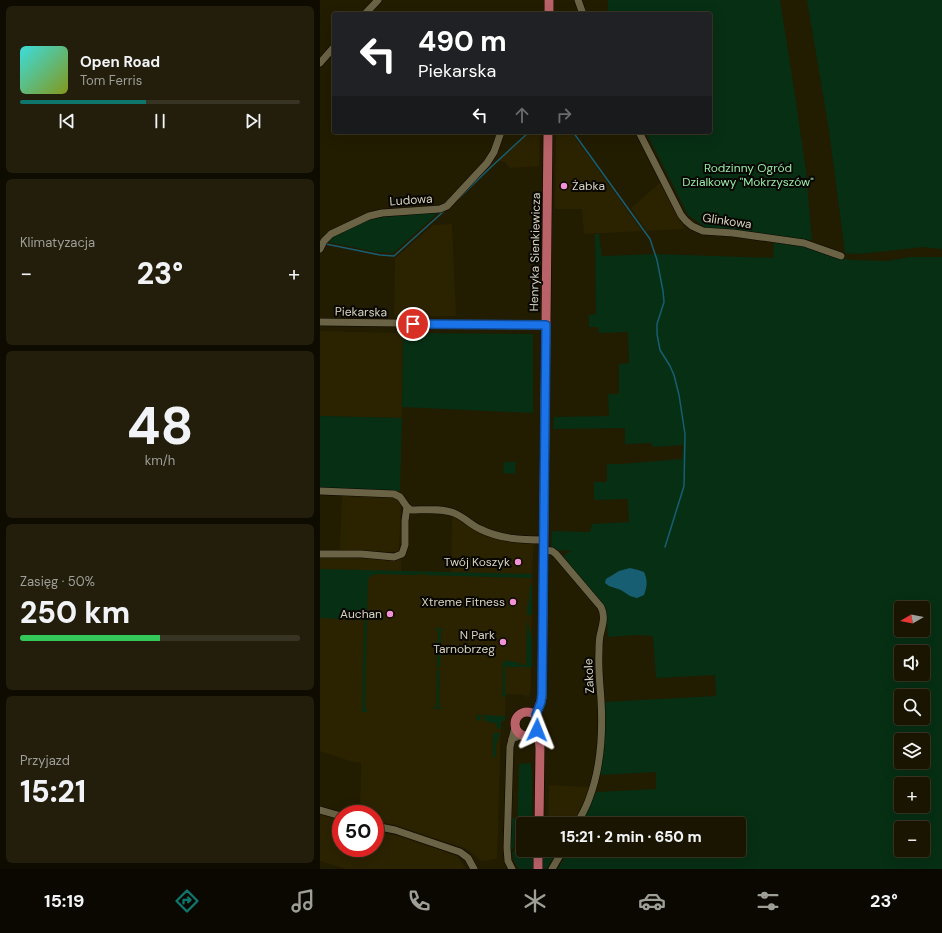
<!DOCTYPE html>
<html lang="pl">
<meta charset="utf-8">
<style>
body{margin:0;font-family:"DM Sans",sans-serif;background:#231e0b;color:#f1f3f6;height:100vh;display:flex;flex-direction:column;font-size:15px;white-space:nowrap}
*{box-sizing:border-box;margin:0}
p{font-size:13px;color:#9f9f99}
.icon{flex:none;width:22px;height:22px;fill:none;stroke:currentColor;stroke-width:2;stroke-linecap:round;stroke-linejoin:round}
.map{position:relative;flex:1;overflow:hidden}
.panel{display:flex;flex-direction:column;gap:6px;padding:6px;background:#0e0c01;width:320px}
.panel>*{flex:none}
.guide{position:absolute;left:12px;top:12px;width:380px;height:122px;border-radius:4px;box-shadow:0 4px 16px #0002,0 0 0 1px #383423;background:#202124;color:#fff;overflow:hidden}
.needle{width:26px;rotate:260deg}
.controls{position:absolute;left:574px;top:601px;display:grid;gap:8px}
.controls a{display:grid;place-items:center;width:36px;height:36px;border-radius:4px;background:#1a1501;box-shadow:0 4px 16px #0002,0 0 0 1px #383423;font-size:20px}
.speed{position:absolute;left:12px;top:805px;display:flex;gap:8px;font-size:20px;font-weight:700;text-align:center}
.speed>*{display:grid;place-content:center;width:52px;height:52px;border-radius:50%;background:#1a1501;box-shadow:0 4px 16px #0002,0 0 0 1px #383423;line-height:1}
.speed .limit{border:6px solid #d22;background:#fff;color:#111}
.pin{position:absolute;display:grid;place-items:center;width:34px;height:34px;color:#fff;margin:-17px;border:2px solid #fff;border-radius:50%;box-shadow:0 1px 4px #0007}
.me{position:absolute;width:44px;margin:-22px;rotate:2deg;stroke-linejoin:round;filter:drop-shadow(0 0 3px #0008)}
.turn{display:flex;align-items:center;gap:14px;height:84px;padding:0 20px;font-size:18px}
.turn .icon{width:52px;height:52px;stroke-width:2.5}
.turn b{display:block;font-size:28px;line-height:34px}
.lanes{display:flex;align-items:center;height:38px;padding:0 20px;background:#0003;justify-content:center;gap:20px;direction:ltr}
.lanes .off{opacity:.35}
.big{font-size:30px;font-weight:800;line-height:1.1}
.panel .tile{flex:1;display:flex;flex-direction:column;justify-content:center;gap:6px;min-width:0;padding:0 14px;border-radius:6px;background:#231e0b}
.panel .dial{align-items:center;gap:0}
.dial b{font-size:52px;line-height:1}
.song{display:flex;align-items:center;gap:12px}
.cover{width:48px;height:48px;border-radius:6px;background:linear-gradient(135deg,hsl(180 70% 55%),hsl(70 70% 35%))}
.played{height:4px;border-radius:2px;background:linear-gradient(90deg,#0f766e 45%,#383423 45%)}
.keys{display:flex;justify-content:space-around;direction:ltr}
.heat{display:flex;justify-content:space-between;align-items:center;font-size:22px;direction:ltr}
.charge{height:6px;border-radius:3px;background:linear-gradient(90deg,#34c759 50%,#383423 0)}
.trip{position:absolute;left:196px;top:817px;width:230px;height:40px;border-radius:4px;background:#1a1501;box-shadow:0 4px 16px #0002,0 0 0 1px #383423;font-weight:800;line-height:40px;text-align:center}
.tabs{display:flex;height:64px;justify-content:space-around;align-items:center;background:#0a0800;color:#9f9f99}
.tabs .icon{width:28px;height:28px}
.tabs .active{color:#0f766e}
.tabs b{font-size:18px;color:#f1f3f6}
main{display:flex;flex:1;min-height:0}
.map>svg:first-child{display:block}
</style>
<main>
<section class="panel">
<div class="tile">
<div class="song"><i class="cover"></i><div><b>Open Road</b><p>Tom Ferris</p></div></div>
<div class="played"></div>
<div class="keys"><svg class="icon" aria-label="previous" viewBox="0 0 24 24"><path d="M18 5L8 12l10 7zM5 5v14"/></svg><svg class="icon" aria-label="pause" viewBox="0 0 24 24"><path d="M8 5v14M16 5v14"/></svg><svg class="icon" aria-label="next" viewBox="0 0 24 24"><path d="M6 5l10 7-10 7zM19 5v14"/></svg></div>
</div>
<div class="tile"><p>Klimatyzacja</p>
<div class="heat"><a>−</a><b class="big">23°</b><a>+</a></div>
</div>
<div class="tile dial"><b>48</b><p>km/h</p></div>
<div class="tile"><p>Zasięg · 50%</p><b class="big">250 km</b><div class="charge"></div></div>
<div class="tile"><p>Przyjazd</p><b class="big">15:21</b></div>
</section>
<div class="map">
<svg width="622" height="869" viewBox="0 0 622 869">
<rect width="100%" height="100%" fill="#221c01"/>
<g fill="#2b2300">
<polygon points="209,132 220,132 219,166 190,168 185,162 177,161"/>
<polygon points="236,132 251,132 322,231 264,234 262,209 235,209"/>
<polygon points="340,183 365,229 327,231 311,208"/>
<polygon points="132,224 136,316 74,317 75,258 113,225"/>
<polygon points="0,331 83,333 82,418 0,416"/>
<polygon points="22,495 77,497 81,501 79,552 20,551"/>
<polygon points="132,515 163,534 191,542 214,542 212,574 211,686 209,697 207,697 205,695 185,694 185,721 181,722 177,859 161,861 147,849 75,825 55,821 55,814 43,814 40,813 41,763 33,762 0,751 0,557 81,559 81,571 131,572"/>
<polygon points="229,785 270,787 266,799 253,824 228,824"/>
<polygon points="0,814 21,820 21,848 55,848 55,831 79,836 137,856 146,869 26,869 0,861"/>
<polygon points="352,816 352,824 261,824 264,817"/>
</g>
<g fill="#072f14" fill-rule="evenodd">
<polygon points="288,0 460,0 475,95 486,171 492,240 386,228 368,215 326,132 390,132 390,14 288,14"/>
<polygon points="487,0 622,0 622,249 603,247 549,253 533,254 525,253 509,130"/>
<polygon points="119,212 73,253 56,252 8,242 8,240 13,235 52,219 64,217"/>
<path d="M 275,234 L 279,234 L 282,256 L 336,254 L 453,258 L 454,242 L 483,246 L 510,256 L 532,260 L 567,261 L 590,257 L 622,257 L 622,869 L 238,869 L 248,850 L 419,850 L 419,824 L 352,824 L 351,816 L 264,817 L 276,792 L 336,789 L 336,772 L 280,775 C 285,751 284,726 284,702 L 396,696 L 395,675 L 336,678 L 333,636 L 316,635 L 288,637 L 286,611 L 244,559 L 245,554 L 252,551 L 231,550 L 232,531 L 270,532 L 272,524 L 309,522 L 308,499 L 274,500 L 274,482 L 287,482 L 287,464 L 300,464 L 362,459 L 363,445 L 334,447 L 330,443 L 305,444 L 305,428 L 233,429 L 234,417 L 289,416 L 288,394 L 299,394 L 299,364 L 309,363 L 308,332 L 279,333 L 278,327 L 269,327 L 269,315 L 276,314 ZM 581,608 L 603,608 L 603,630 L 581,630 ZM 581,652 L 603,652 L 603,674 L 581,674 ZM 581,696 L 603,696 L 603,718 L 581,718 ZM 581,740 L 603,740 L 603,762 L 581,762 ZM 581,784 L 603,784 L 603,806 L 581,806 ZM 581,828 L 603,828 L 603,850 L 581,850 Z"/>
<polygon points="83,333 213,334 213,413 82,407"/>
<polygon points="0,416 82,418 80,491 0,488"/>
<polygon points="184,462 196,462 195,474 183,473"/>
<polygon points="0,569 212,574 212,578 105,575 105,574 99,574 98,575 57,574 50,576 48,580 45,705 46,710 48,712 42,712 44,620 0,618"/>
<polygon points="210,585 212,585 212,615 207,615 207,607 209,601"/>
<polygon points="207,620 212,639 212,667 185,667 185,694 187,694 185,696 182,697 183,661 192,661 192,662 198,662 199,661 199,665 206,665"/>
<polygon points="114,628 125,629 121,630 120,668 117,668 118,630 114,629"/>
<polygon points="117,670 120,670 119,707 123,708 122,709 113,708 112,707 116,707"/>
<polygon points="158,715 185,716 185,721 181,721 181,729 178,729 177,727 176,723 169,723 169,721 164,721 164,715 161,716 160,721 157,720 156,717"/>
<polygon points="173,733 180,733 176,745 176,757 173,757"/>
<polygon points="211,763 212,774 212,824 203,824 203,841 197,840 199,764"/>
<polygon points="191,818 195,818 194,847 191,851"/>
<polygon points="197,842 203,843 203,850 232,850 234,857 226,869 199,869 194,861 192,853 196,848"/>
</g>
<path fill="#185e72" d="M 310,568 L 318,570 L 324,572 C 328,581 327,587 324,595 L 317,598 L 310,596 L 301,590 L 289,586 L 285,583 L 286,579 L 299,571 Z"/>
<g fill="none" stroke-linecap="round" stroke-linejoin="round">
<g stroke="#185e72" stroke-width="1.5">
<polyline points="253,132 330,239 337,260 343,291 344,302 337,324 337,334 340,350 350,366 354,375 359,395 365,434 364,486 345,547"/>
<polyline points="139,198 171,167 209,132"/>
<polyline points="6,244 60,255 74,256 124,211"/>
</g>
<defs>
<g id="minor">
<polyline points="258,0 263,14"/>
<polyline points="45,14 58,0"/>
<polyline points="0,63 14,47"/>
<polyline points="319,132 361,215 366,221 372,226 383,231 413,233 484,243 521,256"/>
<polyline points="0,249 4,241 11,234 49,216 62,213 120,209 127,206 167,163 174,152 181,132"/>
<polyline points="0,322 226,325"/>
<polyline points="0,491 74,494 80,497 87,507 85,521 85,545 82,554 74,557 41,554 0,554"/>
<path d="M 87,507 L 91,510 C 105,510 121,508 134,513 C 144,517 151,525 160,529 C 180,539 202,540 223,540"/>
<path d="M 223,550 L 232,551 L 236,554 L 281,607 C 286,617 282,626 280,636 C 279,641 279,646 279,651 C 278,668 280,684 281,700 C 283,734 281,768 269,799 C 266,808 261,816 257,824"/>
<polyline points="192,739 202,735"/>
<polyline points="0,810 21,816"/>
<polyline points="55,826 75,830 140,852 148,858 154,869"/>
<polyline points="192,869 188,861 187,848 190,747 195,727"/>
<polyline points="232,869 243,850"/>
</g>
<g id="major">
<polyline points="229,0 229,14"/>
<circle cx="207" cy="724" r="12"/>
<polyline points="216,718 217,712 222,698 228,132"/>
<polyline points="218,727 220,748 219,824"/>
<polyline points="218,869 218,850"/>
</g>
</defs>
<use href="#minor" stroke="#0c0600" stroke-width="8"/>
<use href="#major" stroke="#0c0600" stroke-width="10"/>
<use href="#minor" stroke="#6a6345" stroke-width="7"/>
<use href="#major" stroke="#b96268" stroke-width="9"/>
</g>
<g fill="none" stroke-linecap="round" stroke-linejoin="round">
<defs>
<polyline id="route" points="93,324 226,325 222,694 221,702 216,715 218,725 217,730"/>
</defs>
<use href="#route" stroke="#114b97" stroke-width="10"/>
<use href="#route" stroke="#1a73e8" stroke-width="7"/>
</g>
<g fill="#f391d5" stroke="#090701" stroke-width="1.5">
<circle cx="244" cy="186" r="4"/>
<circle cx="198" cy="562" r="4"/>
<circle cx="193" cy="602" r="4"/>
<circle cx="70" cy="614" r="4"/>
<circle cx="183" cy="642" r="4"/>
</g>
<g text-anchor="middle" dominant-baseline="central" stroke-width="4" stroke-linejoin="round" paint-order="stroke">
<g font-size="12" fill="#96e9a7" stroke="#090701">
<text x="428" y="168">Rodzinny Ogród<tspan x="428" dy="14">Dzialkowy "Mokrzyszów"</tspan></text>
</g>
<g font-size="12" fill="#d8d4c4" stroke="#090701" text-anchor="end">
<text x="252" y="186" text-anchor="start">Żabka</text>
<text x="190" y="562">Twój Koszyk</text>
<text x="185" y="602">Xtreme Fitness</text>
<text x="62" y="614">Auchan</text>
<text x="175" y="635">N Park<tspan x="175" dy="14">Tarnobrzeg</tspan></text>
</g>
<g font-size="12" fill="#d8d4c4" stroke="#090701">
<text transform="translate(91 200) rotate(-4)">Ludowa</text>
<text transform="translate(407 221) rotate(8)">Glinkowa</text>
<text transform="translate(215 252) rotate(-89)">Henryka Sienkiewicza</text>
<text transform="translate(41 312) rotate(1)">Piekarska</text>
<text transform="translate(269 676) rotate(-93)">Zakole</text>
</g>
</g>
</svg>
<div class="controls">
<a><svg class="needle" viewBox="-14 -14 28 28"><path d="M0-13l5 13h-10z" fill="#e53935"/><path d="M0 13l5-13h-10z" fill="#9f9f99"/></svg></a>
<a><svg class="icon" aria-label="sound" viewBox="0 0 24 24"><path d="M4 9h4l5-4v14l-5-4H4zM17 9q2 3 0 6"/></svg></a>
<a><svg class="icon" aria-label="search" viewBox="0 0 24 24"><circle cx="10" cy="10" r="6"/><path d="M15 15l6 6"/></svg></a>
<a><svg class="icon" aria-label="layers" viewBox="0 0 24 24"><path d="M12 4l9 5-9 5-9-5zM3 14l9 5 9-5"/></svg></a>
<a>+</a>
<a>−</a>
</div>
<div class="speed"><div class="limit">50</div></div>
<div class="pin" style="left:93px;top:324px;background:#d93025"><svg class="icon" aria-label="arrive" viewBox="0 0 24 24"><path d="M6 21V4h12l-3 4 3 4H6"/></svg></div>
<svg class="me" style="left:217px;top:730px" viewBox="-20 -20 40 40"><path d="M0-17L14 15 0 8-14 15z" fill="#1a73e8" stroke="#fff" stroke-width="4"/></svg>
<div class="trip">15:21 · 2 min · 650 m</div>
<div class="guide">
<div class="turn"><svg class="icon" aria-label="left" viewBox="0 0 24 24"><path d="M17 20v-9H6M10 6l-5 5 5 5"/></svg><div><b>490 m</b>Piekarska</div></div>
<div class="lanes"><svg class="icon" aria-label="left" viewBox="0 0 24 24"><path d="M17 20v-9H6M10 6l-5 5 5 5"/></svg><svg class="icon off" aria-label="ahead" viewBox="0 0 24 24"><path d="M12 20V5M6 11l6-6 6 6"/></svg><svg class="icon off" aria-label="right" viewBox="0 0 24 24"><path d="M7 20v-9h11M14 6l5 5-5 5"/></svg></div>
</div>
</div>
</main>
<nav class="tabs">
<b>15:19</b>
<svg class="icon active" aria-label="directions" viewBox="0 0 24 24"><path d="M12 3l9 9-9 9-9-9zM9 14v-3h6M13 9l2 2-2 2"/></svg>
<svg class="icon" aria-label="music" viewBox="0 0 24 24"><path d="M9 18V5l10-2v13"/><circle cx="6" cy="18" r="3"/><circle cx="16" cy="16" r="3"/></svg>
<svg class="icon" aria-label="phone" viewBox="0 0 24 24"><path d="M5 4h4l2 5-3 2q2 4 5 5l2-3 5 2v4C11 20 4 13 5 4z"/></svg>
<svg class="icon" aria-label="climate" viewBox="0 0 24 24"><path d="M12 3v18M4 7l16 10M4 17L20 7"/></svg>
<svg class="icon" aria-label="car" viewBox="0 0 24 24"><path d="M5 17H2v-5l4-1 3-4h7l3 4 3 1v5h-3M9 17h6M6 11h13"/><circle cx="7" cy="17" r="2"/><circle cx="17" cy="17" r="2"/></svg>
<svg class="icon" aria-label="filters" viewBox="0 0 24 24"><path d="M4 7h16M4 17h16"/><circle cx="9" cy="7" r="2"/><circle cx="15" cy="17" r="2"/></svg>
<b>23°</b>
</nav>
